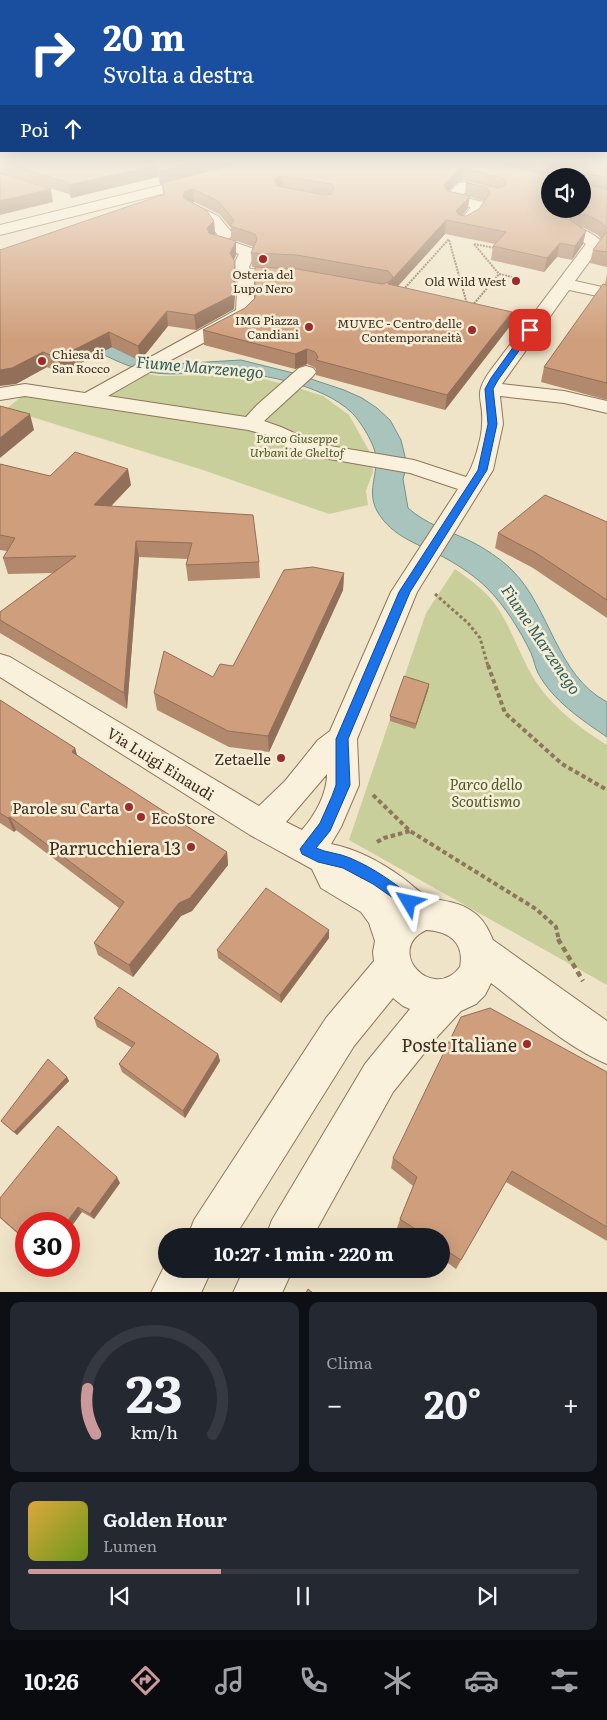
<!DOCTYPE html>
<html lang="it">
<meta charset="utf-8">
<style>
body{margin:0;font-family:Literata,serif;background:#242831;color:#f1f3f6;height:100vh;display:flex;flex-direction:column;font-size:19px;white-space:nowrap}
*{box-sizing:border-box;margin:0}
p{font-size:16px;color:#9ea1a6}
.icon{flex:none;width:28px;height:28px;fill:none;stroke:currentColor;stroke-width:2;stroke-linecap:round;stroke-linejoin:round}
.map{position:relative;height:1292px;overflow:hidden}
.sheet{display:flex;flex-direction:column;gap:10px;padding:10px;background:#0d0f14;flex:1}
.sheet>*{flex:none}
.guide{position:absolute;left:0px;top:0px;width:608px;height:152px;box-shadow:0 5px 20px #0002;background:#1a4fa0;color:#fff;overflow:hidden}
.fabs{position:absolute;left:541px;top:168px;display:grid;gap:10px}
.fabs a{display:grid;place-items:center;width:50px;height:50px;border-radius:50%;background:#171b24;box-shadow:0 5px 20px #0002;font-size:25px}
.speed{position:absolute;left:15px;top:1212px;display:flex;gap:10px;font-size:25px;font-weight:700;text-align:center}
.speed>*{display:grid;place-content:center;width:65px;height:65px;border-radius:50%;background:#171b24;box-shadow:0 5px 20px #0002;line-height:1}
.speed .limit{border:8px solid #d22;background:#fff;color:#111}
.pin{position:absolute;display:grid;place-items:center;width:42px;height:42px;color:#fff;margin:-21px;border-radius:10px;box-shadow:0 2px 8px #0006}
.me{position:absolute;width:55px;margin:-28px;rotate:306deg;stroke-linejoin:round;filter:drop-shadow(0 0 4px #0008)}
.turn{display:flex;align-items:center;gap:18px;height:105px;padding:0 20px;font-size:22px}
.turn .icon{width:65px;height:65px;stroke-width:2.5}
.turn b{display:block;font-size:35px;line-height:42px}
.then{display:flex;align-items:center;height:48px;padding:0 20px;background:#0003;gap:10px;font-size:19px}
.big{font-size:38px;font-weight:700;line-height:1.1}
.sheet .tile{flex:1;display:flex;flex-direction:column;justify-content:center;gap:8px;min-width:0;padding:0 18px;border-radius:10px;background:#242831}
.sheet .dial{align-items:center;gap:0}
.dial svg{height:130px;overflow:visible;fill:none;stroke:#363941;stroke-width:7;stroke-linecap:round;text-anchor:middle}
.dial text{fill:#f1f3f6;stroke:none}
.song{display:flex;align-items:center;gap:15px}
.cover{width:60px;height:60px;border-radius:8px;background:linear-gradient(135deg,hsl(40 70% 55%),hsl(80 70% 35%))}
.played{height:5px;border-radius:2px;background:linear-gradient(90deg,#cc999b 35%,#363941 35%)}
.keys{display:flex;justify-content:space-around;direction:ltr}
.heat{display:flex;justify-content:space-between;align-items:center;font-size:28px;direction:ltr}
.sheet .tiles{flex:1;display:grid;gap:10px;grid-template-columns:1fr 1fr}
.tile:last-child{grid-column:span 2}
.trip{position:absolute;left:158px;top:1228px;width:292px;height:50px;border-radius:25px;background:#171b24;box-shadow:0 5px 20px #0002;font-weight:700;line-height:50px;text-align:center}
.menu{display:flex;height:80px;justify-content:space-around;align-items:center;background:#090b0e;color:#9ea1a6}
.menu .icon{width:35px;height:35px}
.menu .active{color:#cc999b}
.menu b{font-size:22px;color:#f1f3f6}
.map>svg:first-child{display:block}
</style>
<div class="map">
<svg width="607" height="1293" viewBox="0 0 607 1293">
<rect width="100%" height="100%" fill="#f0e4c8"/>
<g fill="#c9cf9b">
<polygon points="141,373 161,376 208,375 256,377 292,386 323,396 349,415 372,456 373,472 366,491 368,505 329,514 203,470 6,409 26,393 89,403"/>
<path d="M 455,569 C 469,579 485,590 495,604 C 512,628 520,657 536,682 C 554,709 580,728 607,745 L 607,985 L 349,840 L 426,613 Z"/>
</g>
<path fill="#a9c4bc" stroke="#6f938a" d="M 0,284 L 100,341 L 136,358 L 174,364 L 241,360 L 293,373 L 344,390 L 362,398 L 377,408 L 390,420 L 401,440 L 407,465 L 403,479 L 408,508 C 426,524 447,530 468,540 C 483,547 501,559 512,570 C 551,609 556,675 607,702 L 607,737 C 582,720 553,701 538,673 C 535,667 534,660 531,653 C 520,630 505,606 487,588 C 476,577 461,567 447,559 C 422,545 392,538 377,511 C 367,492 377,477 376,458 C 376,446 360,420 351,412 C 322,384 254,371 215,372 C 192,372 167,377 145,371 C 90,356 45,316 0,284 Z"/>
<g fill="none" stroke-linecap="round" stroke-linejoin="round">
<defs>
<g id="street">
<polygon points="258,158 277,158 275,161 221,179 0,235 0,225 211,173"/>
<path d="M 463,182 L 501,192 L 503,195 L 501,198 L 496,199 L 466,191 L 461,197 L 484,202 L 486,205 C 483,215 472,231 459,227 L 456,224 L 470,209 L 470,207 L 446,202 L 444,199 L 458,183 Z"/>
<path d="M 193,204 L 218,216 L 233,234 L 228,240 L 254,249 L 256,252 L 249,267 L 250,269 L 293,270 L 299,271 L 301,275 L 299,279 L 293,280 L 254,279 L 254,311 L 245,321 L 171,360 L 108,396 L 246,417 L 257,405 L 299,368 L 306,366 L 313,368 L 316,372 L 313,376 L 264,421 L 281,427 L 303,437 L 330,446 L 414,460 L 466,477 C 474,466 482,437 482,424 C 484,397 472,397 490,371 L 586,244 L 568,232 L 571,229 C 581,226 596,235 603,243 L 575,281 L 607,288 L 607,298 L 569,290 L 502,384 L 564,391 L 607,401 L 607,413 L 564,403 L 500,396 L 503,424 L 493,470 L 417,592 L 357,739 L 359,785 L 341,827 L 331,844 C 357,849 381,862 403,878 C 411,884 422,895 431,898 C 448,902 462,902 477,915 C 485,922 489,931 493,940 L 607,1021 L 607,1064 C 564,1046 528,1011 491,983 L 485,995 L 476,1004 L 461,1011 L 438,1036 L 393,1092 L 313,1236 L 266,1236 L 272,1220 L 365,1064 L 410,1009 L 403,1006 L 393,998 L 354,1046 L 235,1236 L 188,1236 L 194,1220 L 326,1018 L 374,961 L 373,952 L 375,941 L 369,923 L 361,912 L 321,888 L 312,869 L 250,835 L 0,677 L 0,654 L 10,657 L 259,806 L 285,781 L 318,740 L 330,731 L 391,592 L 458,489 L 410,473 L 318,457 L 287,447 L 267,435 L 248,430 L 25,396 L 0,400 L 0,388 L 25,384 L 85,393 L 236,310 L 238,275 L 232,268 L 239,254 L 212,245 L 210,242 L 217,234 L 208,222 L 188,211 L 186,208 L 188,205 ZM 327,774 C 327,794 315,815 302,830 L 286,822 ZM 426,930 C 449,931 465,943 460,967 C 432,1003 384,950 426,930 Z"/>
<polygon points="166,1263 166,1269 212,1269 201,1293 151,1293"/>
<polygon points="244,1269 293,1269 282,1293 233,1293"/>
</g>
</defs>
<use href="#street" stroke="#8d765c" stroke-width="2"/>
<g stroke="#8d765c" stroke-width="2" stroke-dasharray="2 1" stroke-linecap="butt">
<polyline points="449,240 467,304"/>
<polyline points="474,244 495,248"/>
<polyline points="474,244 499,274"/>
<polyline points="403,290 449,239"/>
<polyline points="472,306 499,274 512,277"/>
</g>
<polyline stroke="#8d765c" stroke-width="3" stroke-dasharray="3 2.5" stroke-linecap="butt" points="435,594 468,623 480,638 488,666"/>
<g stroke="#8d765c" stroke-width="4" stroke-dasharray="4.5 3" stroke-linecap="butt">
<polyline points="488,665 505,713 562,764 607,790"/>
<polyline points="373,795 410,831 536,909 556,927 559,941"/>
<polyline points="377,842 384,838 410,831"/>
</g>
<polyline stroke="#8d765c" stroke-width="4.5" stroke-dasharray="5.5 4" stroke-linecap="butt" points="558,939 583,981"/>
<use href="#street" fill="#faf1dc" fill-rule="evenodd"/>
</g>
<g fill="#b2896c" fill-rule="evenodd">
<path d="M 0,158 L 253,158 L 215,170 L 254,158 L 607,158 L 607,267 L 590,263 L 593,250 L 601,239 L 598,235 L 584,228 L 582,228 L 583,244 L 572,260 L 557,257 L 544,272 L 491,260 L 493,246 L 495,244 L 445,234 L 398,286 L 510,326 L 445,410 L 316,375 L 316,369 L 314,367 L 307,364 L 295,369 L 204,345 L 203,330 L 245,308 L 255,298 L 255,267 L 252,267 L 251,253 L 254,247 L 231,239 L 231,228 L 219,214 L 194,202 L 192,203 L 214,221 L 215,234 L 236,255 L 234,260 L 236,276 L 234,309 L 196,330 L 168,326 L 140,361 L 112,347 L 61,373 L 47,367 L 16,384 L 163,195 L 162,183 L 160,184 L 158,177 L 71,198 L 69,194 L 0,173 ZM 463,180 L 467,181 L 466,183 L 465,195 L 448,191 L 457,182 ZM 469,197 L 485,201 L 479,209 L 466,216 L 462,216 L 468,208 Z"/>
<polygon points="607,274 607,400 541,382 544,367 605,284"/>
<polygon points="0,464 50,476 131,485 111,506 259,562 260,578 188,581 186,565 188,559 139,557 127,709 0,633 0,612 53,573 8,574 3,558 7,551 0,550"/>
<polygon points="607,522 607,618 533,568 495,548 498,533"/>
<polygon points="344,573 343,590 269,752 229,747 157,710 154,693 213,677 233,666"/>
<polygon points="429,684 428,690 415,729 390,721 390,716"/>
<polygon points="0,700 75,748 77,756 227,852 228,865 192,911 181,916 133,977 98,955 94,943 119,908 16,830 14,832 0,823"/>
<polygon points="329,938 281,1003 218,958 217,950"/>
<polygon points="94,1018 218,1054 220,1061 185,1118 122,1072 119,1064 132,1048 97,1027"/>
<polygon points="607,1072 607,1241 506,1182 456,1269 441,1258 441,1236 409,1236 397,1228 400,1219 413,1186 391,1168 393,1158"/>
<polygon points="67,1077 69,1081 17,1135 4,1124 1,1121"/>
<polygon points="120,1183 94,1219 82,1212 26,1224 26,1241 0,1218 0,1198"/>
</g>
<g fill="#916f58">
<polygon points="214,158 253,158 210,171 160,184 158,171"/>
<polygon points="157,165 158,177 71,198 69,185"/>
<polygon points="464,168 463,180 457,182 443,198 444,185 458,169"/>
<polygon points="283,176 283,188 278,189 274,180 277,177"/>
<polygon points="51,189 53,202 0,215 0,201"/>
<polygon points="193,189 194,202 186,204 183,196 185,191"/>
<polygon points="470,196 468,208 456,222 456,211"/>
<polygon points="446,220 445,234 387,298 388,284"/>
<polygon points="214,221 215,234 208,242 207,228"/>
<polygon points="586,231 583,244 572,260 575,246"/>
<polygon points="236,241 236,255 230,267 230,253"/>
<polygon points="560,243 557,257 544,272 547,258"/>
<polygon points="235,262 236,276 234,309 196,330 194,315"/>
<polygon points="167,311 168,326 140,361 138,346"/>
<polygon points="512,312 510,326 445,410 447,395"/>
<polygon points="109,332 112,347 61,373 58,358"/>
<polygon points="307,349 307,364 295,369 295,354"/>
<polygon points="43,352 47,367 16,384 0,386 0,370"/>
<polygon points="30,414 34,430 0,458 0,438"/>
<polygon points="128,469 131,485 97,521 94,505"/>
<polygon points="136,541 139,557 127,709 124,693"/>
<polygon points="344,573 343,590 269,752 268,736"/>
<polygon points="429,684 428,690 415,729 416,724"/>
<polygon points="75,748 79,762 72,752"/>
<polygon points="10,817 16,830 14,832 8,818"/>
<polygon points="227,852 228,865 192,911 181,916 133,977 129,965 179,903"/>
<polygon points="329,930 329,938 281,1003 280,995"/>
<polygon points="218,1054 220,1061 185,1118 183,1111"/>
<polygon points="67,1077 69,1081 17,1135 14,1132"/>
<polygon points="117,1177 120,1183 94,1219 90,1214"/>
<polygon points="78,1207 82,1212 69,1230 69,1224 65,1224"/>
</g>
<g fill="#cf9f7d" stroke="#916f58" fill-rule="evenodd">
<polygon points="0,158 214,158 158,171 157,165 69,185 66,182 0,161"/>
<path d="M 254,158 L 475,158 L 482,159 L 552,176 L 554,174 L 553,165 L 525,158 L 607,158 L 607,178 L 585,173 L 583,174 L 584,184 L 607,189 L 607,228 L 601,222 L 587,215 L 572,214 L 570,220 L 586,231 L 575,246 L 560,243 L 547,258 L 493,246 L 506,232 L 446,220 L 388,284 L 512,312 L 447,395 L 316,360 L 318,357 L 315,352 L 307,349 L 295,354 L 203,330 L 245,308 L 255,298 L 255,267 L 297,269 L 382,284 L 389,282 L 393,277 L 388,271 L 297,255 L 251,253 L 257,239 L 255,234 L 230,226 L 234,220 L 218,201 L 193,189 L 185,191 L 183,196 L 185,199 L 206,210 L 214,221 L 207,228 L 209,233 L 236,241 L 230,253 L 235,262 L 233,295 L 194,315 L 167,311 L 138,346 L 109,332 L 58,358 L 43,352 L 12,368 L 0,370 L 0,250 L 165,194 L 162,183 L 221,168 ZM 464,168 L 503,178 L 506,181 L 504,186 L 498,188 L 468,180 L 466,183 L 486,187 L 490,193 L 479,209 L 466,216 L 459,215 L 456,211 L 470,196 L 447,191 L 444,185 L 458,169 ZM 283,176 L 331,184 L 334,188 L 331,194 L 325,195 L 277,186 L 274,180 L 277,177 ZM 550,176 L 582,176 L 582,209 L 550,209 Z"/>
<polygon points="0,173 51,189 0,201"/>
<polygon points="607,231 607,252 593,250"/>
<polygon points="603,284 607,285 607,383 544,367"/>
<polygon points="0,406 30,414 0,438"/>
<polygon points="75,452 128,469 94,505 253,515 259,562 186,565 192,543 136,541 124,693 0,620 0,612 76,556 3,558 15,538 0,535 0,464 50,476"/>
<polygon points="545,495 607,522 607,600 536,553 498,533"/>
<polygon points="313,567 344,573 268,736 228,731 154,693 164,651 213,677 220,664 233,666 284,570"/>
<polygon points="404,676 429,684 416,724 390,716"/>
<polygon points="0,700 75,748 72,752 227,852 190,898 179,903 129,965 94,943 124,902 10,817 8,818 0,813"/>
<polygon points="266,888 329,930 280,995 217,950"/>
<polygon points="119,987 218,1054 183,1111 119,1064 135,1043 94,1018"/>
<polygon points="490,1008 607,1072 607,1227 512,1171 461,1260 441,1247 441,1236 426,1236 400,1219 417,1177 393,1158 461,1017"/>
<polygon points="48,1059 67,1077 14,1132 1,1121"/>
<polygon points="58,1126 117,1177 90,1214 78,1207 65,1224 26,1224 26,1240 0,1217 0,1198"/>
<polygon points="308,1289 313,1293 306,1293"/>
</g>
<linearGradient id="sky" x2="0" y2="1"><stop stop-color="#8fbad6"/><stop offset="0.47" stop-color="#f8f3e6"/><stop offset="1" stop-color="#f8f3e6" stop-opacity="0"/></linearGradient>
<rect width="607" height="339" fill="url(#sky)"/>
<path fill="#1a73e8" stroke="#114b97" d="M 527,328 L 534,330 L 498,380 L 493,389 L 497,424 L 487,470 L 410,592 L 348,739 L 350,785 L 330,831 L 316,848 C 327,853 339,853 350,858 C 374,868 394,883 414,898 L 416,902 L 414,907 L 409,909 L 373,884 L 343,868 L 318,862 L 302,854 L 300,849 L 320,823 L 332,796 L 336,785 L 336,739 L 399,592 L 478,470 L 488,424 L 485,389 L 491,378 Z"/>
<g fill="#9e2a2b" stroke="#f7eed8" stroke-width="2">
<circle cx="263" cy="259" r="5"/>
<circle cx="516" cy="281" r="5"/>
<circle cx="309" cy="327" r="5"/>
<circle cx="472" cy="330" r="5"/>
<circle cx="42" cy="361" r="5"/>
<circle cx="281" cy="758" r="5"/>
<circle cx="129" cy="807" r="5"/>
<circle cx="141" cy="817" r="5"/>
<circle cx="191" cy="847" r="5"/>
<circle cx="527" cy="1044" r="5"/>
</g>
<g text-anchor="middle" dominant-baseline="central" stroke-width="5" stroke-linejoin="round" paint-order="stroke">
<g font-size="12" fill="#3d2e20" stroke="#f7eed8" text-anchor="end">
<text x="263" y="274" text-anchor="middle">Osteria del<tspan x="263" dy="14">Lupo Nero</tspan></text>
<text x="506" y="281">Old Wild West</text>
<text x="299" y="320">IMG Piazza<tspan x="299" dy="14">Candiani</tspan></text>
<text x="462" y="323">MUVEC - Centro delle<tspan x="462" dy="14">Contemporaneità</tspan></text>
<text x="52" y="354" text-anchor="start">Chiesa di<tspan x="52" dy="14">San Rocco</tspan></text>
</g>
<g font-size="12" font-style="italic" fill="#4d5a26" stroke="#f7eed8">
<text x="297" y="438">Parco Giuseppe<tspan x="297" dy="14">Urbani de Gheltof</tspan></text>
</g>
<g font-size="15" fill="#3d2e20" stroke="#f7eed8" text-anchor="end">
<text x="271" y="758">Zetaelle</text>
<text x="119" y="807">Parole su Carta</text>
<text x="151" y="817" text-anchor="start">EcoStore</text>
</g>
<g font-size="15" fill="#3d2e20" stroke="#f7eed8">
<text transform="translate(161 763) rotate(32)">Via Luigi Einaudi</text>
</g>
<g font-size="15" font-style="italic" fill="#4d5a26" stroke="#f7eed8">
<text x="486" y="783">Parco dello<tspan x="486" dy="17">Scoutismo</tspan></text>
</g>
<g font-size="16" font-style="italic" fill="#2f5d5a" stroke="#f7eed8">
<text transform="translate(200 366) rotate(5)">Fiume Marzenego</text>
<text transform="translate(542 639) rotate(56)">Fiume Marzenego</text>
</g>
<g font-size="18" fill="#3d2e20" stroke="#f7eed8" text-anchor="end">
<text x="181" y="847">Parrucchiera 13</text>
<text x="517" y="1044">Poste Italiane</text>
</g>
</g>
</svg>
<div class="fabs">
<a><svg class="icon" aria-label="sound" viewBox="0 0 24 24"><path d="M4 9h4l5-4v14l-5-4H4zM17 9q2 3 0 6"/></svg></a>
</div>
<div class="speed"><div class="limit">30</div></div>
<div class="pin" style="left:530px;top:330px;background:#d93025"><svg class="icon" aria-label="arrive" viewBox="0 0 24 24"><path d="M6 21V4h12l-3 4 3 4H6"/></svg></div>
<svg class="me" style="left:409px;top:902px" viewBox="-20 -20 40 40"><path d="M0-17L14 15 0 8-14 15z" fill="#1a73e8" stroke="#fff" stroke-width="4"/></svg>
<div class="trip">10:27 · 1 min · 220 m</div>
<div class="guide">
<div class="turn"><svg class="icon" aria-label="right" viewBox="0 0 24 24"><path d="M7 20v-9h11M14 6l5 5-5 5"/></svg><div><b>20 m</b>Svolta a destra</div></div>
<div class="then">Poi<svg class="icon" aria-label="ahead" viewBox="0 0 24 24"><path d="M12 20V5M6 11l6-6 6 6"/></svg></div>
</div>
</div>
<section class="sheet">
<div class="tiles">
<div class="tile dial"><svg viewBox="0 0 100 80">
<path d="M14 69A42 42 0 1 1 86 69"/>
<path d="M14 69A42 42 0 0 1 9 41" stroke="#cc999b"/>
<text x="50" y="56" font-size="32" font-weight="700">23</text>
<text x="50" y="72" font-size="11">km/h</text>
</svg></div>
<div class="tile"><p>Clima</p>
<div class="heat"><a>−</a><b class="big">20°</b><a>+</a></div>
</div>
<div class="tile">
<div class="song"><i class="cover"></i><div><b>Golden Hour</b><p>Lumen</p></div></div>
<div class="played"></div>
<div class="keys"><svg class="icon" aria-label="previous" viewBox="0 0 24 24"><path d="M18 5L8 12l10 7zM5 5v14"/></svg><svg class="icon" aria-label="pause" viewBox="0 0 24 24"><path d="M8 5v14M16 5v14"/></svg><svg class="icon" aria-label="next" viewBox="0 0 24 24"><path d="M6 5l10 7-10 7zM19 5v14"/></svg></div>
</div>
</div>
</section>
<nav class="menu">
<b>10:26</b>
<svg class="icon active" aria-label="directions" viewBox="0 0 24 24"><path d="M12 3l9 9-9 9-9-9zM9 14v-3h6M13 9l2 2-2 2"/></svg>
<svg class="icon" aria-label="music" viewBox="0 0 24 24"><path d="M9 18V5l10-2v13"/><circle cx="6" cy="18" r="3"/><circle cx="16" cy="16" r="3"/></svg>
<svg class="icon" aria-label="phone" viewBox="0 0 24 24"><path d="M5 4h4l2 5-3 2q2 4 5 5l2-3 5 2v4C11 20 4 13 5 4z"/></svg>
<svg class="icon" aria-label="climate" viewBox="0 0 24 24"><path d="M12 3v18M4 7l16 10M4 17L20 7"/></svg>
<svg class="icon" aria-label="car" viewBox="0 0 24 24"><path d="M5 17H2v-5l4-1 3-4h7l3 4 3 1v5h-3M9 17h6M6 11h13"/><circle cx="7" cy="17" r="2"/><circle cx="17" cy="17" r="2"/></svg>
<svg class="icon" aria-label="filters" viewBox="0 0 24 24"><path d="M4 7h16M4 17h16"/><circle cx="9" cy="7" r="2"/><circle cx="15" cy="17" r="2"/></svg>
</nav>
